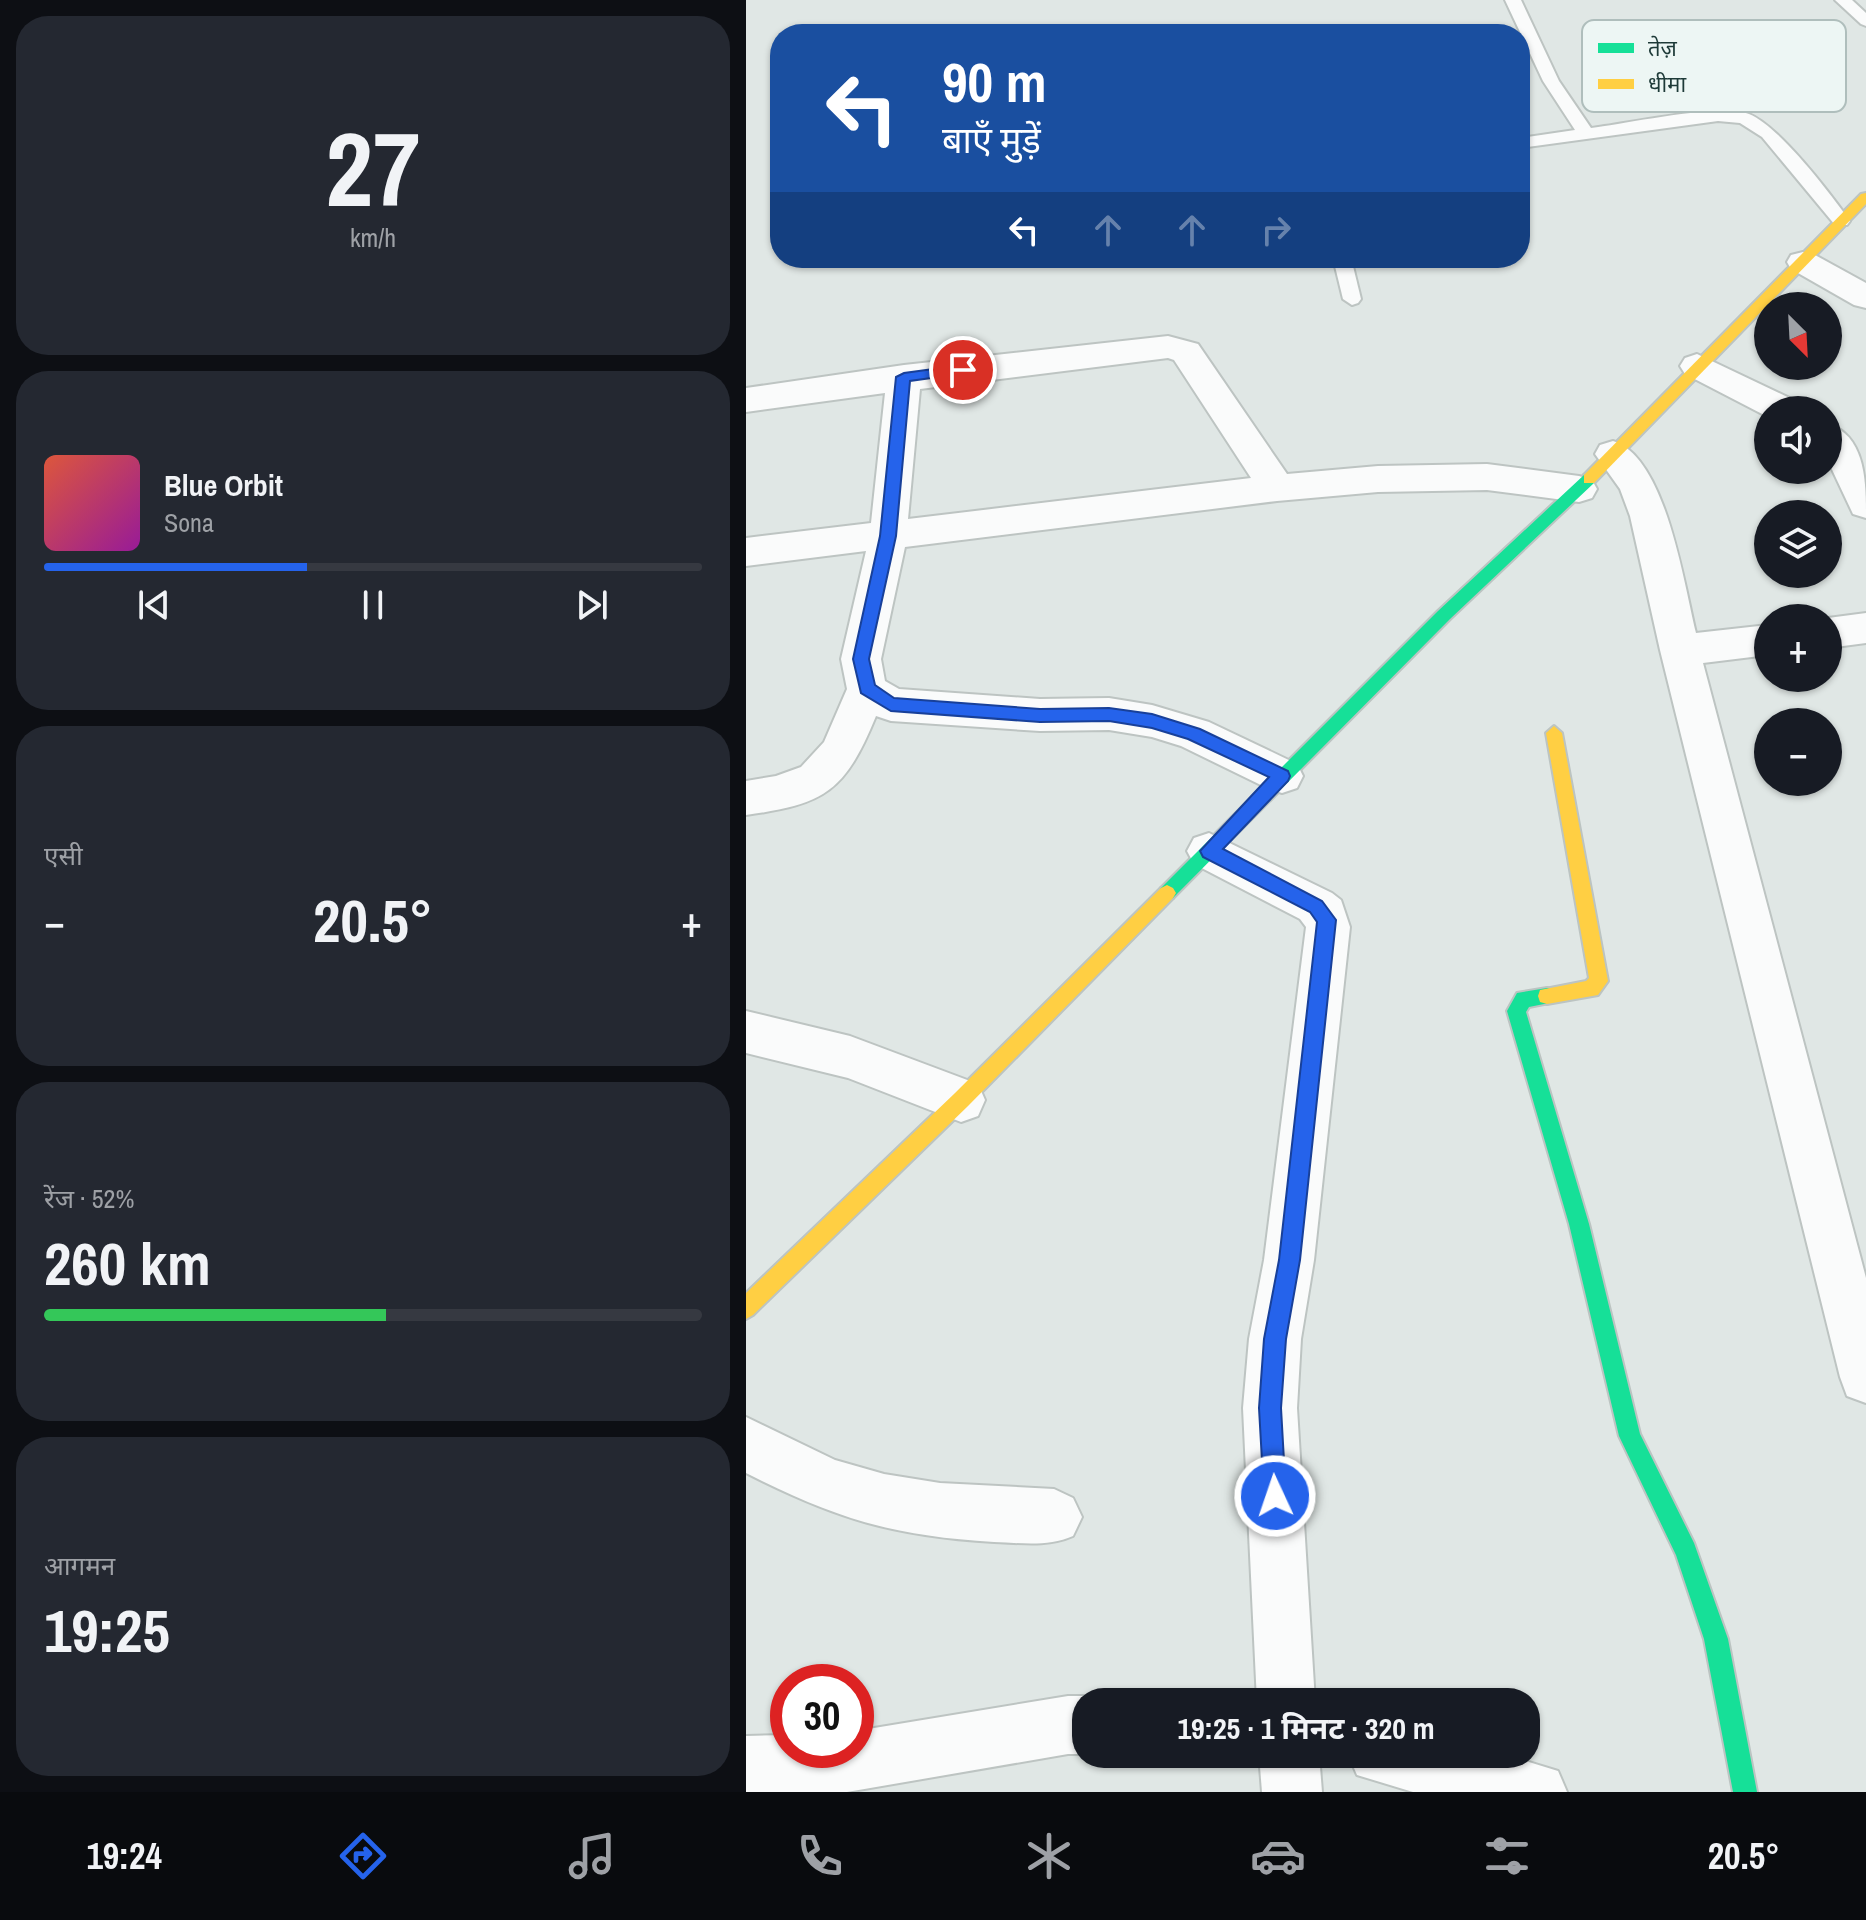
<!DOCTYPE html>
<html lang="hi">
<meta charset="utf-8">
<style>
body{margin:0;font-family:"Archivo Narrow","Noto Sans Devanagari",sans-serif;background:#242831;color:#f1f3f6;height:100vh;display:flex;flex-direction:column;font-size:30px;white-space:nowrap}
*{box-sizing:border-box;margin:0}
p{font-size:26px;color:#9ea1a6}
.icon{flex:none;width:44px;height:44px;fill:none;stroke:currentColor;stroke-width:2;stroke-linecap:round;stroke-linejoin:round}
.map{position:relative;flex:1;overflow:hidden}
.side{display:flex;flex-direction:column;gap:16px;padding:16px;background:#0d0f14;width:746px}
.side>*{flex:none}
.top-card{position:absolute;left:24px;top:24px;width:760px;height:244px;border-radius:32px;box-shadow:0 2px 6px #0004;background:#1a4fa0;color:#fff;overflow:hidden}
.needle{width:52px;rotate:156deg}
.fabs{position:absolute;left:1008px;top:292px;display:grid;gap:16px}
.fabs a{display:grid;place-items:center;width:88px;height:88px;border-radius:50%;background:#171b24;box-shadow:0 2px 6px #0004;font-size:40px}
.speed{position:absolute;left:24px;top:1664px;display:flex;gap:16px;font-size:40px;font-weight:700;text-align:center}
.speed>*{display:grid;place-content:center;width:104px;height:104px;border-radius:50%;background:#171b24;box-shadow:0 2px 6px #0004;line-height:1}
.speed .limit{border:12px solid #d22;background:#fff;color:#111}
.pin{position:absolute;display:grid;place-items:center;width:68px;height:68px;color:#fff;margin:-34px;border:4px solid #fff;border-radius:50%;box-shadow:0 2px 8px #0007}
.me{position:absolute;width:88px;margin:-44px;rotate:357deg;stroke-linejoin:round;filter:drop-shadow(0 0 6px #0008)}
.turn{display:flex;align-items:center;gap:28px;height:168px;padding:0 40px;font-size:36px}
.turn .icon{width:104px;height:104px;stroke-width:2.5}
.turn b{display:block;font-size:56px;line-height:68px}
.lanes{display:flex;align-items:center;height:76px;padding:0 40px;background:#0003;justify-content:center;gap:40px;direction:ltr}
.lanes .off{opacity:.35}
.big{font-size:60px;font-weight:700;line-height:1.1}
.side .tile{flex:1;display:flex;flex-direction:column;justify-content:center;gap:12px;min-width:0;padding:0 28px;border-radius:32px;background:#242831}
.side .dial{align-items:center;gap:0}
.dial b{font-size:104px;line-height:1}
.song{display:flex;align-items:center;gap:24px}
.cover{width:96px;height:96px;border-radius:12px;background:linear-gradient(135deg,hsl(10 70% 55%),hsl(300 70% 35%))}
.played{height:8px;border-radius:4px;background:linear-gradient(90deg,#2563eb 40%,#363941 40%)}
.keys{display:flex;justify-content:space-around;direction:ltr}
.heat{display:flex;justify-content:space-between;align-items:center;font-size:44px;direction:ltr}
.charge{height:12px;border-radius:6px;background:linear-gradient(90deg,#34c759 52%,#363941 0)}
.trip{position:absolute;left:326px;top:1688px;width:468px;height:80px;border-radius:32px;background:#171b24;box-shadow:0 2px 6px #0004;font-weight:700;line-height:80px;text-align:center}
.menu{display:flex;height:128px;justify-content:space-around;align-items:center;background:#090b0e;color:#9ea1a6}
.menu .icon{width:56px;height:56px}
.menu .active{color:#2563eb}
.menu b{font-size:36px;color:#f1f3f6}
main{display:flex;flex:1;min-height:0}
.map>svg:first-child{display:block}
</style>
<main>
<section class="side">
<div class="tile dial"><b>27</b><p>km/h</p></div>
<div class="tile">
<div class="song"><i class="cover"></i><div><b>Blue Orbit</b><p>Sona</p></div></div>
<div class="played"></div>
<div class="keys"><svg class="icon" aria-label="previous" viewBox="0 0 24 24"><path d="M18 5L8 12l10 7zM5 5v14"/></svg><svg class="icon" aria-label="pause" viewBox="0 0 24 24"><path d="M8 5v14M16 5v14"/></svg><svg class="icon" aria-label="next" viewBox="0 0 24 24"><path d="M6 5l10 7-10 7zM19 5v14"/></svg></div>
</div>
<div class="tile"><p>एसी</p>
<div class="heat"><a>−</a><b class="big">20.5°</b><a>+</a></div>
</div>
<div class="tile"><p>रेंज · 52%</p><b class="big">260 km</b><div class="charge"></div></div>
<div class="tile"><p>आगमन</p><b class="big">19:25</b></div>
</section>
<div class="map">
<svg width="1120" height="1792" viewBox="0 0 1120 1792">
<rect width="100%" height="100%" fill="#e0e7e5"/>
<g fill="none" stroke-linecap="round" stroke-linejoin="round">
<defs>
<g id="lane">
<path d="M 759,0 L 775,0 L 813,81 L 845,128 C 880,124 974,103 1003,114 C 1033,126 1084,193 1104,221 L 1101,225 L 1089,225 L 1016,137 L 994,123 L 972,121 L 774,148 L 774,138 L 829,130 L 797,81 Z"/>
<polygon points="1089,0 1106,0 1120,13 1120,26 1115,24"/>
<polygon points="587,258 605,258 615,299 612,303 606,305 597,299"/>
</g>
<g id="street">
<polygon points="1057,252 1069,255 1120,283 1120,308 1108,305 1045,269 1041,262 1045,255"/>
<path d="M 422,336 L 452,344 L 541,474 L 632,466 L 741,464 L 833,476 L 846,480 L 851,489 L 846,498 L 833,502 L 741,490 L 632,492 L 531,501 L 159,547 L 135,659 L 139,681 L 153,689 L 294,699 L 363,698 L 406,705 L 463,722 L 551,764 L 557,776 L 551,788 L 536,793 L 521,788 L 435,746 L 406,737 L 363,730 L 294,731 L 145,721 L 130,716 C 99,791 80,804 0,815 L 0,781 L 30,776 L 55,767 L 78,742 L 101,689 L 95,659 L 120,551 L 0,566 L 0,538 L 125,523 L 139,393 L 0,412 L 0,388 L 158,365 ZM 422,358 L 428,360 L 505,478 L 162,519 L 174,389 Z"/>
<polygon points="951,354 1050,401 1056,410 1022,410 1022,417 939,374 934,366 939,358"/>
<path d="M 1082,424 C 1120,436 1120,483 1120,518 L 1107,514 L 1082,461 Z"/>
<path d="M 867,441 C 920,457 938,585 950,633 L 1022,625 L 1022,655 L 957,663 L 1120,1278 L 1120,1403 L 1101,1396 L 1094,1377 L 914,650 L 884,516 L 874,489 L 849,454 L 854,445 Z"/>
<polygon points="1120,613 1120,643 1082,648 1082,618"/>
<polygon points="463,833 586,893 595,900 604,927 568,1260 555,1339 551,1408 569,1702 511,1702 497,1408 503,1339 518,1260 560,927 554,919 448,864 441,851 448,838"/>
<polygon points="0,1011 104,1036 232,1084 239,1100 232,1116 215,1122 102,1078 0,1053"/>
<path d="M 0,1417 L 89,1460 L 138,1474 L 194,1483 L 308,1489 L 327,1498 L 336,1517 L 327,1536 C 302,1547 276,1543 248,1542 C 148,1536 90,1519 0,1473 Z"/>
<polygon points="322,1696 340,1696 355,1702 340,1702 340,1754 322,1754 101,1792 0,1792 0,1736 42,1735 42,1750 110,1750 110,1731"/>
<polygon points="513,1754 573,1754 576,1792 516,1792"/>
<polygon points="602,1754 757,1754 812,1771 821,1792 667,1792 611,1775"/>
</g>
<g id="fast">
<polygon points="843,474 848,475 848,483 704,619 427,898 421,901 415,898 412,893 415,888 692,611 838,475"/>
<polygon points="801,988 808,990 810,996 808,1002 783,1007 780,1012 843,1224 894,1434 948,1543 982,1639 1011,1792 987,1792 958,1639 930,1555 873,1436 823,1224 761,1011 771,993"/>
</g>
<g id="slow">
<polygon points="1120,193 1120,204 848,483 838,483 838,475 1115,194"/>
<polygon points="808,726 816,733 862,981 852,995 801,1004 794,1002 792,996 794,990 840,981 843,978 800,733"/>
<polygon points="421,885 427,888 430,893 427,898 222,1106 7,1315 0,1319 0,1293 208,1094 415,888"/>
</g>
</defs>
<use href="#lane" stroke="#bdc4c2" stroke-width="4"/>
<use href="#street" stroke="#bdc4c2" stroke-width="4"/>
<use href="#fast" stroke="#bcc4c2" stroke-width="4"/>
<use href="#slow" stroke="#bcc4c2" stroke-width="4"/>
<use href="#lane" fill="#fafbfb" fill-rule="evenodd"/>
<use href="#street" fill="#fafbfb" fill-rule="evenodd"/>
<use href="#fast" fill="#16e098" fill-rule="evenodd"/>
<use href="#slow" fill="#ffcf43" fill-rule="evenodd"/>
</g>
<polygon fill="#2563eb" stroke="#184099" stroke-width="2" points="217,365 222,367 222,373 164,381 150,536 123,659 129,685 148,698 294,709 363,708 406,714 454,729 542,771 544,776 542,781 477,849 576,901 590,920 554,1260 540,1339 535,1408 540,1496 537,1504 529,1508 521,1504 518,1496 513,1408 518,1339 533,1260 571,922 564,912 457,857 454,851 523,777 442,739 406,728 363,721 294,722 145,711 115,693 107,659 134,536 150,377 158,373"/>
<rect x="836" y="20" width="264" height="92" rx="12" fill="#edf6f4" stroke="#afbebc" stroke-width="2"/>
<rect x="852" y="43" width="36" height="10" fill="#16e098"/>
<rect x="852" y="79" width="36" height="10" fill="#ffcf43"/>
<g font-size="22" fill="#1e3a38">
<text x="902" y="56">तेज़</text>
<text x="902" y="92">धीमा</text>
</g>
</svg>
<div class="fabs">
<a><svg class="needle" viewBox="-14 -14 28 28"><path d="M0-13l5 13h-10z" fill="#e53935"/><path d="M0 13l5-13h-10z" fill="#9ea1a6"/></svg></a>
<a><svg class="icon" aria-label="sound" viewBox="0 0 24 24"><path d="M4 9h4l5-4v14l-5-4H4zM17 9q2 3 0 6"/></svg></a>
<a><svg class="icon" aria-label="layers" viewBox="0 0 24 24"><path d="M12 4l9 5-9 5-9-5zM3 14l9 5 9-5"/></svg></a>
<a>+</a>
<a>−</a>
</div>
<div class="speed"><div class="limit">30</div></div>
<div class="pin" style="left:217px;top:370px;background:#d93025"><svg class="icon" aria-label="arrive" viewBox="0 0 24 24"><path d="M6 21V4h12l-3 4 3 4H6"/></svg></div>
<svg class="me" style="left:529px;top:1496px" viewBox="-20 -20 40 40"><circle r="17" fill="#2563eb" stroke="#fff" stroke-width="3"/><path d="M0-11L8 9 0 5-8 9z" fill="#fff"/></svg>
<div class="trip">19:25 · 1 मिनट · 320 m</div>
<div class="top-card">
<div class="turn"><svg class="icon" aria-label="left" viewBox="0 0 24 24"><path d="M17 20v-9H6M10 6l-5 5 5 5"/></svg><div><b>90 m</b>बाएँ मुड़ें</div></div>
<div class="lanes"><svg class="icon" aria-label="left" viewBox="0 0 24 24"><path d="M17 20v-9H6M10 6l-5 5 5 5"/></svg><svg class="icon off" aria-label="ahead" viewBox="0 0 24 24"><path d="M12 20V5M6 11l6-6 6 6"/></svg><svg class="icon off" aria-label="ahead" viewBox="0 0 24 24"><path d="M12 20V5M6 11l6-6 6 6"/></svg><svg class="icon off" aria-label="right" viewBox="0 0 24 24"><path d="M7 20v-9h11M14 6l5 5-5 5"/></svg></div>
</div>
</div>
</main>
<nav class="menu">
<b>19:24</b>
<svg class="icon active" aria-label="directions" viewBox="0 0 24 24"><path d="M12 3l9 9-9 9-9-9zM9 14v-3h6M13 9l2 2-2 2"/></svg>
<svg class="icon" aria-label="music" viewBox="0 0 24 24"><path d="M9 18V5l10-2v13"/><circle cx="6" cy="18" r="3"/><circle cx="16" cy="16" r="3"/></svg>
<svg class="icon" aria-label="phone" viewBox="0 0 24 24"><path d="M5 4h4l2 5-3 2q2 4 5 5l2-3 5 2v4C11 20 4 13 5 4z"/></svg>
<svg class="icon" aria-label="climate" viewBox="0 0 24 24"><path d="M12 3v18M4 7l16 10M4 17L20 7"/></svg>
<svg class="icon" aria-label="car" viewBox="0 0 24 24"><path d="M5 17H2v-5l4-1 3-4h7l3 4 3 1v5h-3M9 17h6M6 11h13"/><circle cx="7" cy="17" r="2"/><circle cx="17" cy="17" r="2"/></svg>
<svg class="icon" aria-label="filters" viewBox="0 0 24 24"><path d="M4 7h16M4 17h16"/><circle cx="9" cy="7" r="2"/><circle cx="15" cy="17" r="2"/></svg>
<b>20.5°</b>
</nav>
